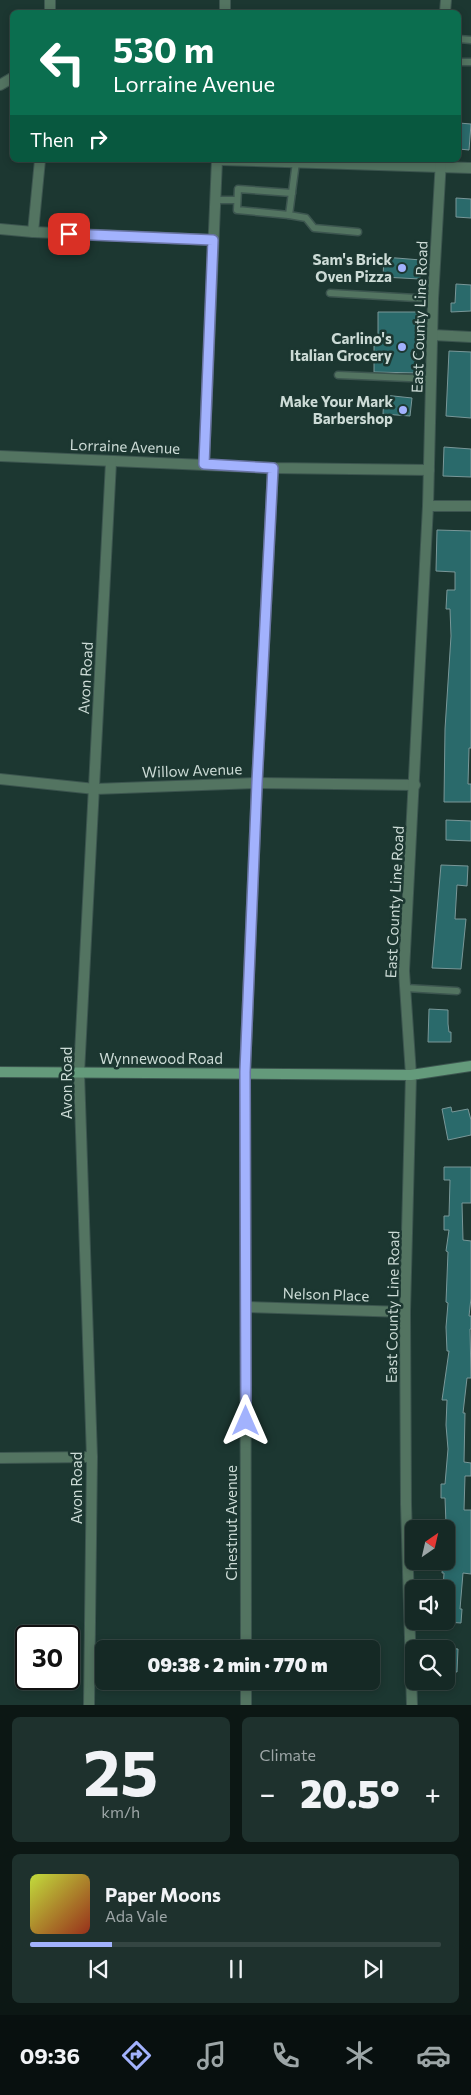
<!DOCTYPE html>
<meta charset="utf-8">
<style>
body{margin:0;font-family:Commissioner,sans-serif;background:#1e312d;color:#f1f3f6;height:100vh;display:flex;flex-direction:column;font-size:19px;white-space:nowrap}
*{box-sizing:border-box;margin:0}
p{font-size:16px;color:#9da6a7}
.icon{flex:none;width:28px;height:28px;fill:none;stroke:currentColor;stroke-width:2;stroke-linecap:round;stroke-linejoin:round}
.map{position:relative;height:1705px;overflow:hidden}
.sheet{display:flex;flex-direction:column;gap:12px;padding:12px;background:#0c1714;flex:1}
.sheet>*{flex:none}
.top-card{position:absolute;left:10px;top:10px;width:451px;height:152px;border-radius:8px;box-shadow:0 2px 8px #0003,0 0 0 1px #344542;background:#0b6e4f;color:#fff;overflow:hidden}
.needle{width:32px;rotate:34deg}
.controls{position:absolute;left:405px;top:1520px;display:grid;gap:10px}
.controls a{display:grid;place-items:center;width:50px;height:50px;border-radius:8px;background:#152925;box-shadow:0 2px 8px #0003,0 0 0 1px #344542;font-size:25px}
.speed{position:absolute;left:15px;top:1625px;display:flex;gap:10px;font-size:25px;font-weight:700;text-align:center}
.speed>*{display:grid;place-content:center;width:65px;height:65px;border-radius:50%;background:#152925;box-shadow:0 2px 8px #0003,0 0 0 1px #344542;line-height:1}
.speed .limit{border:2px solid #111;border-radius:8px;background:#fff;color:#111}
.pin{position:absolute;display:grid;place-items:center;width:42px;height:42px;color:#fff;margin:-21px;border-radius:10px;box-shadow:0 2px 8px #0006}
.me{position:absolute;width:55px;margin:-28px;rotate:0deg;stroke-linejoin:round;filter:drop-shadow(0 0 4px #0008)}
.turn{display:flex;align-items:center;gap:18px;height:105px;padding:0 20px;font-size:22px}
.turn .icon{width:65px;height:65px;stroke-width:2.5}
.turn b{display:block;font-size:35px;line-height:42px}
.then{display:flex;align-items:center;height:48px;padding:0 20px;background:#0003;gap:10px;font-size:19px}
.big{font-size:38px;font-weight:800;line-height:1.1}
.sheet .widget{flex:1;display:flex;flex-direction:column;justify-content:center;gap:8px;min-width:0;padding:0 18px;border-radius:8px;background:#1e312d}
.sheet .dial{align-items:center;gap:0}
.dial b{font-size:65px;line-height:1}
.song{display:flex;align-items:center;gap:15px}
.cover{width:60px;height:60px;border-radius:8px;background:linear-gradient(135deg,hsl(70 70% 55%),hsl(10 70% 35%))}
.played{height:5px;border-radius:2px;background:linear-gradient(90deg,#a2b2fd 20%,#344542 20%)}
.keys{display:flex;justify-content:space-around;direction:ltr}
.heat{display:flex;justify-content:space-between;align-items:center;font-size:28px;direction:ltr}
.sheet .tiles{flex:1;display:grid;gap:12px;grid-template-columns:1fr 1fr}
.widget:last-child{grid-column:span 2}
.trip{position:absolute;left:95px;top:1640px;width:285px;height:50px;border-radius:8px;background:#152925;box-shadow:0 2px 8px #0003,0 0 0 1px #344542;font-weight:800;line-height:50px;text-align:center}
.tabs{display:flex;height:80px;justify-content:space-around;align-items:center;background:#08100f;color:#9da6a7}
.tabs .icon{width:35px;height:35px}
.tabs .active{color:#a2b2fd}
.tabs b{font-size:22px;color:#f1f3f6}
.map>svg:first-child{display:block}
</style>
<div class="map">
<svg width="471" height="1705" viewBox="0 0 471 1705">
<rect width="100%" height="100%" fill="#1c3731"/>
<g fill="#2a6a6b" stroke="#799798">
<polygon points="459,123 471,124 469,150 459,149"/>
<polygon points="456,198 471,199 471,218 456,217"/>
<polygon points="384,257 421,260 420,279 383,277"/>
<polygon points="456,284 471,285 471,311 451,312 451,303 455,303"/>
<polygon points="378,312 417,312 416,373 374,372 374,344 378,344"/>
<polygon points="449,351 471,352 471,418 446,416"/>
<polygon points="384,395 412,398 410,416 383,414"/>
<polygon points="444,447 471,449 471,477 443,476"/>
<polygon points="437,530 471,531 471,748 469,748 468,784 471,784 471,802 444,802 445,729 451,636 450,609 446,609 447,590 455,590 455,572 436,571"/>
<polygon points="446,820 471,821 471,841 446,840"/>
<polygon points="441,865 468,866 467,886 457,885 455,919 466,919 461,969 432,968"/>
<polygon points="429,1009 448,1010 448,1024 449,1032 451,1032 451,1042 428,1042"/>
<polygon points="451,1107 452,1112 468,1109 471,1120 471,1135 448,1140 442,1109"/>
<polygon points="444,1167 471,1167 471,1203 462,1203 463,1240 471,1241 471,1298 469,1316 471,1316 471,1329 470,1329 471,1378 467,1378 463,1413 465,1413 464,1462 471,1463 471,1476 465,1476 464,1510 471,1510 471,1574 463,1573 460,1609 462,1609 461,1623 446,1622 446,1589 443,1589 444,1573 442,1573 443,1561 446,1561 446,1524 445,1498 441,1498 441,1484 445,1484 448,1449 446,1425 447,1400 442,1400 449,1351 447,1351 446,1327 448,1303 446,1302 448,1252 446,1251 449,1230 444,1230 444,1216 449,1216 450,1180 444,1180"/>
<polygon points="446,1648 458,1649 457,1672 446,1671"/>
</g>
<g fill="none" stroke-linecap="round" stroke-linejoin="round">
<defs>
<g id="lane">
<polyline points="459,39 471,40"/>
<polyline points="459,62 471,62"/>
<polyline points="296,162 289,215 306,218 314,228 358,232"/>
<polyline points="215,200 237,200"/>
<polyline points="289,215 237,210 238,189 292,193"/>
<polyline points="330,293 433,299"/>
<polyline points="338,375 432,379"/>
<polyline points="406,988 457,991"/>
</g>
<g id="street">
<polyline points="50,12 50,0"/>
<polyline points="225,12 225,0"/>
<polyline points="445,12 446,0"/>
<polyline points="0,85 12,78"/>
<polyline points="221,160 471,168"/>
<polyline points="0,229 33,232 213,240"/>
<polyline points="33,232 40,160"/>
<polyline points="433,335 471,337"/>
<polyline points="0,456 273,468 429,470"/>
<polyline points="204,464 217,160"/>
<polyline points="428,506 471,506"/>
<polyline points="0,779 95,789 257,783 415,785"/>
<polyline points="246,1307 405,1312"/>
<polyline points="0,1458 92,1457"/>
<polyline points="246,1649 245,1072 257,783 273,468"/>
<polyline points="89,1705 92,1457 79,1073 111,462"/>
<polyline points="246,1705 246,1681"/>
<polyline points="412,1705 406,1504 405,1312 411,1075 404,971 428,506 433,299 441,160"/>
</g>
<polyline id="secondary" points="0,1072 411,1075 471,1066"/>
</defs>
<use href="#lane" stroke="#3c554f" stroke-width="9"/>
<use href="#street" stroke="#3c554f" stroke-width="12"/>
<use href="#secondary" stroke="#3c554f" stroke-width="12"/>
<use href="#lane" stroke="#537461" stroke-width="6"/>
<use href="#street" stroke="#537461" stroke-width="10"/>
<use href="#secondary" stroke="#649a7b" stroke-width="10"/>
</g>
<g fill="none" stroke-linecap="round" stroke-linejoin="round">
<defs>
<polyline id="route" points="69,234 213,240 204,464 273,468 257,783 245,1072 246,1421"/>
</defs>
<use href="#route" stroke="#6974a4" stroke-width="12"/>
<use href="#route" stroke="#a2b2fd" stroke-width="9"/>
</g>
<g fill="#a2b2fd" stroke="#1c3731" stroke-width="2">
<circle cx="402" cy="268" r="5"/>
<circle cx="402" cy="347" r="5"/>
<circle cx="403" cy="410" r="5"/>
</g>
<g text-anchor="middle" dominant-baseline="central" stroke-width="5" stroke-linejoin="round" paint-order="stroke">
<g font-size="15" font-weight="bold" fill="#ccdbd6" stroke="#1c3731" text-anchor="end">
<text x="392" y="259">Sam's Brick<tspan x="392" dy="17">Oven Pizza</tspan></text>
<text x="392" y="338">Carlino's<tspan x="392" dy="17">Italian Grocery</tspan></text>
<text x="393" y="401">Make Your Mark<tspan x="393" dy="17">Barbershop</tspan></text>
</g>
<g font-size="15" fill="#ccdbd6" stroke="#1c3731">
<text transform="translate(419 317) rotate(-88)">East County Line Road</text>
<text transform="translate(125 446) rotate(2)">Lorraine Avenue</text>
<text transform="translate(85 678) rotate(-87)">Avon Road</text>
<text transform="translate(192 770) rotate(-2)">Willow Avenue</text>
<text transform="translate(394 902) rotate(-87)">East County Line Road</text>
<text x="161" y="1058">Wynnewood Road</text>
<text transform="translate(66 1083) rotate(-90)">Avon Road</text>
<text transform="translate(326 1294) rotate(2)">Nelson Place</text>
<text transform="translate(392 1307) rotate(-89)">East County Line Road</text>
<text transform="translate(76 1488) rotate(-90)">Avon Road</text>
<text transform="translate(231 1523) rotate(-90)">Chestnut Avenue</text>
</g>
</g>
</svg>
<div class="controls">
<a><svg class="needle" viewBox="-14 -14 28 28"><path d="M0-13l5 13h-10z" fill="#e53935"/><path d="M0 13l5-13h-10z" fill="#9da6a7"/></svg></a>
<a><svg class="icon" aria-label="sound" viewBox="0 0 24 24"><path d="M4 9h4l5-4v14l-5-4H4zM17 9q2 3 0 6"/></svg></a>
<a><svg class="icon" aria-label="search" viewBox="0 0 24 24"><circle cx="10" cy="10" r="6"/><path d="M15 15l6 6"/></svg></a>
</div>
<div class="speed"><div class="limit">30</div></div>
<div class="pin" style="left:69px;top:234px;background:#d93025"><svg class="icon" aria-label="arrive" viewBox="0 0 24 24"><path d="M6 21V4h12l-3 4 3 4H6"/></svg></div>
<svg class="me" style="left:246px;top:1421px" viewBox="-20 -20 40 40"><path d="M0-17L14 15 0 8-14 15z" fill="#a2b2fd" stroke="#fff" stroke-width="4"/></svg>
<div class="trip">09:38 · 2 min · 770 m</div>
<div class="top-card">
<div class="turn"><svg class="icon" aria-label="left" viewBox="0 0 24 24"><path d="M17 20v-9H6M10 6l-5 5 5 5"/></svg><div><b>530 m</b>Lorraine Avenue</div></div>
<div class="then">Then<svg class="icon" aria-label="right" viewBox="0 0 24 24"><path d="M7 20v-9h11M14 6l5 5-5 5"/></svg></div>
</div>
</div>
<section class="sheet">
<div class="tiles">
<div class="widget dial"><b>25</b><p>km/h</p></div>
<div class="widget"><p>Climate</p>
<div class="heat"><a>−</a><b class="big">20.5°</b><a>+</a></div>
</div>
<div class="widget">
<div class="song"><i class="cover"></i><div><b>Paper Moons</b><p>Ada Vale</p></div></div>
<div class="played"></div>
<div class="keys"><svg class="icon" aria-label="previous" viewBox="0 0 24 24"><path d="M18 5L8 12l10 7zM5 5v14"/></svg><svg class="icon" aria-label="pause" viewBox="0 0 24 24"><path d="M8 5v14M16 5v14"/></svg><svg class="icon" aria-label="next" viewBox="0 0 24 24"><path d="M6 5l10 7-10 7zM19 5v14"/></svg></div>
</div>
</div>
</section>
<nav class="tabs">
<b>09:36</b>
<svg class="icon active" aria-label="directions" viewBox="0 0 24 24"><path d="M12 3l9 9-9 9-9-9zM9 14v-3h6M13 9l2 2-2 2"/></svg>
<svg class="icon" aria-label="music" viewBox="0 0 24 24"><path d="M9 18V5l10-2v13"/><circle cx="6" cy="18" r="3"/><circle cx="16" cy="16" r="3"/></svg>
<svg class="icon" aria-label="phone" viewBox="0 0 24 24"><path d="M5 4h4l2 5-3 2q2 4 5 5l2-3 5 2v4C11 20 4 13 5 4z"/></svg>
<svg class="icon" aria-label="climate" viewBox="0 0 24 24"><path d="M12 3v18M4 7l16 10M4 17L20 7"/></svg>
<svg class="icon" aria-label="car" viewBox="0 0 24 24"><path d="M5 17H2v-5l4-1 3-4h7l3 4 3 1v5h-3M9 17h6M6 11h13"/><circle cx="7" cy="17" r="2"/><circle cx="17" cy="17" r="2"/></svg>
</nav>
